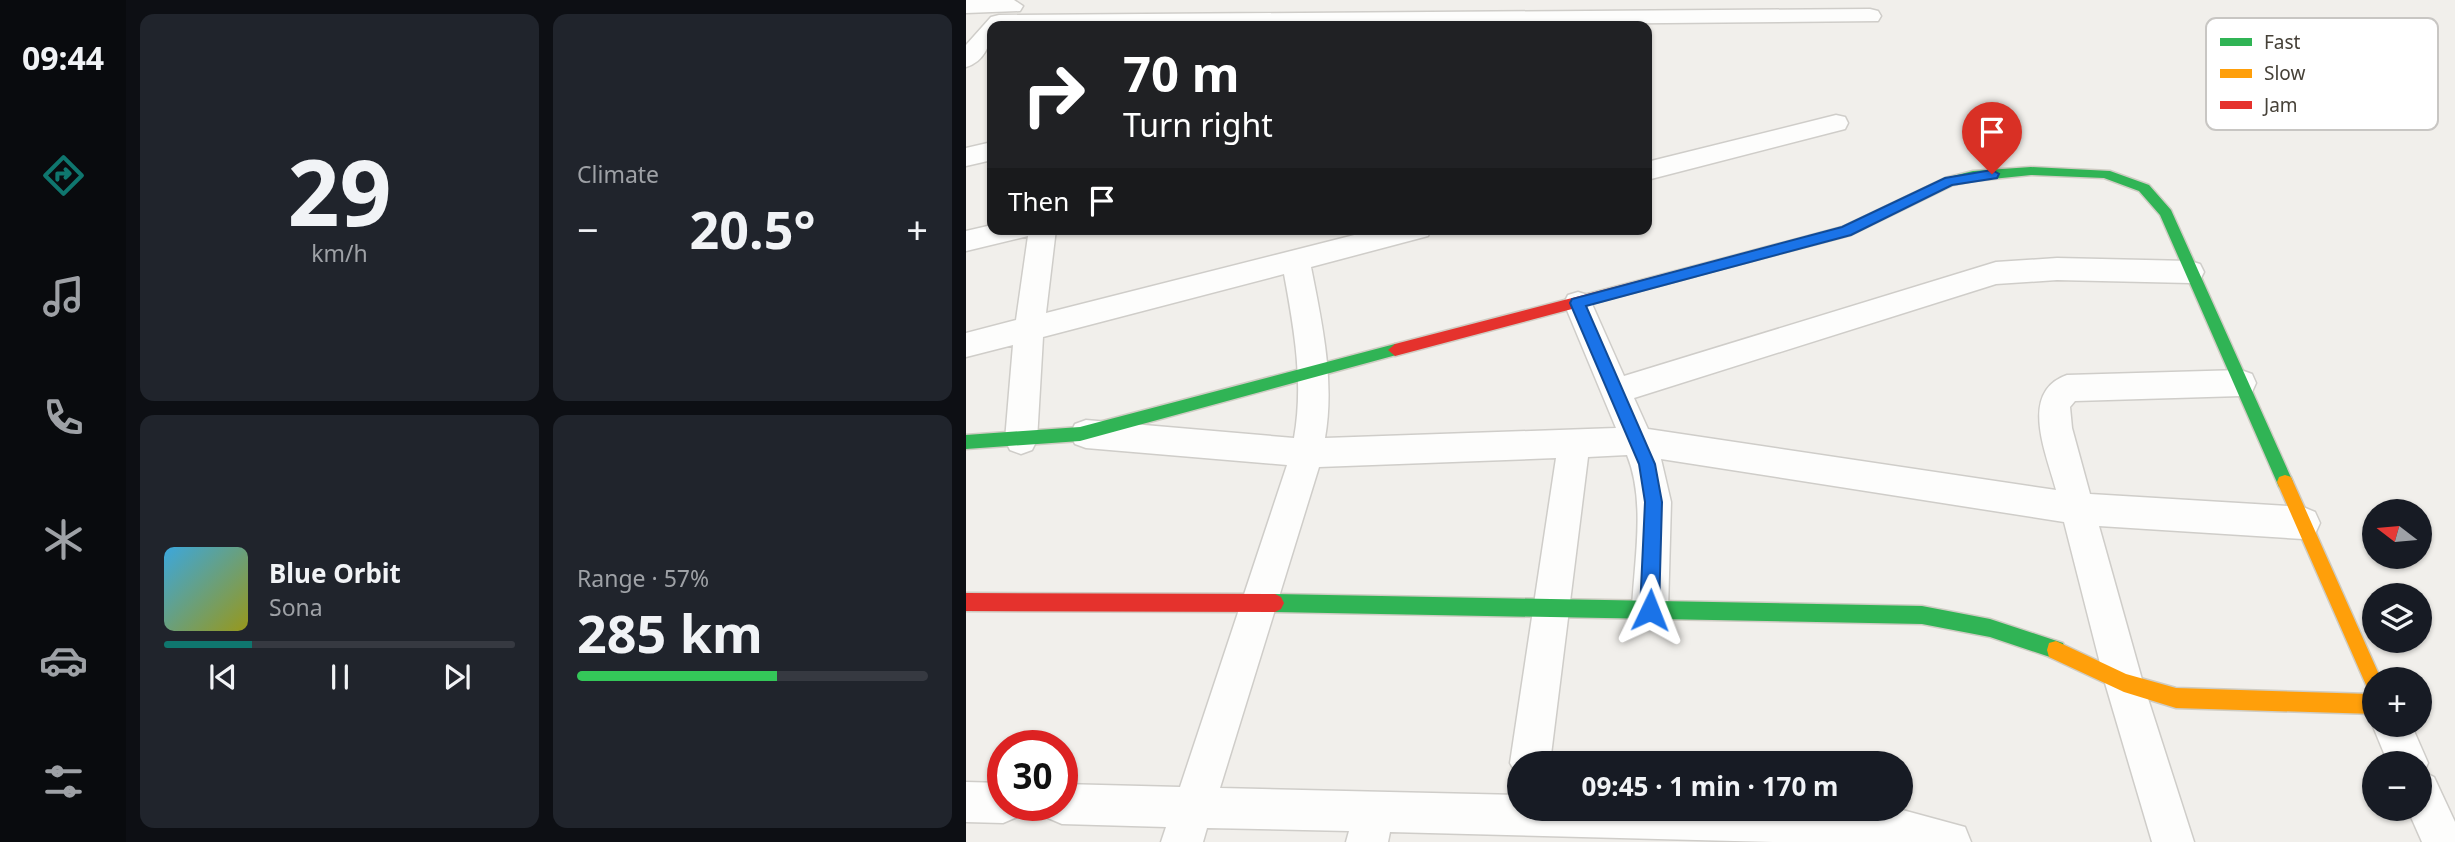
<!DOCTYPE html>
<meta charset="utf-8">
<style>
body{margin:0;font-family:"Noto Sans",sans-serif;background:#20242c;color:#f1f3f6;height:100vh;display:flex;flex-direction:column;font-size:26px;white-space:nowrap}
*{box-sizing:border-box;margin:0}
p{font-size:23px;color:#9ea1a6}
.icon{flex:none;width:38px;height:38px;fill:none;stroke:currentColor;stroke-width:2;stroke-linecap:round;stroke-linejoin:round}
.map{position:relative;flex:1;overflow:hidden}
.details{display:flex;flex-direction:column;gap:14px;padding:14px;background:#0d0f14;width:840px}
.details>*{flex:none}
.banner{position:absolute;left:21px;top:21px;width:665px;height:214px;border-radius:14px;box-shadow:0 2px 5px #0004;background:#202124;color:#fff;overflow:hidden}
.needle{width:46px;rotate:286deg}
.controls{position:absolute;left:1396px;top:499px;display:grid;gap:14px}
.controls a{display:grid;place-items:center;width:70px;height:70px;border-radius:50%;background:#171b24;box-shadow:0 2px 5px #0004;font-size:35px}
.speed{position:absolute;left:21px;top:730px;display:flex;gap:14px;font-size:35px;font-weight:700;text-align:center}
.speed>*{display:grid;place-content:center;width:91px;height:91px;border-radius:50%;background:#171b24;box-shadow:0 2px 5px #0004;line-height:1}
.speed .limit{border:10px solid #d22;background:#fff;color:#111}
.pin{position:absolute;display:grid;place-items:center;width:60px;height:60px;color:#fff;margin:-72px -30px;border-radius:50% 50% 50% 0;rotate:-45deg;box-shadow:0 0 7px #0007}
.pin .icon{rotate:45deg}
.me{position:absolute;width:77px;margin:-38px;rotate:2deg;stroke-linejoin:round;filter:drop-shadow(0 0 5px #0008)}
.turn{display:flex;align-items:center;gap:24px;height:147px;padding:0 21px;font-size:32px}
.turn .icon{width:91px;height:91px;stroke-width:2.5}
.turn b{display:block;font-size:49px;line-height:60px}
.then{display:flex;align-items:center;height:66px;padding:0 21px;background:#0003;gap:14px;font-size:26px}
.big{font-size:52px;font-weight:700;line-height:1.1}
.details .tile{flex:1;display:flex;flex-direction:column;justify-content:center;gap:10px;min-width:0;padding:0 24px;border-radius:14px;background:#20242c}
.details .dial{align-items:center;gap:0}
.dial b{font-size:91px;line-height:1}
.song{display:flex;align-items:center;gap:21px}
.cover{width:84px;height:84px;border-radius:10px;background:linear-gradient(135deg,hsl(200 70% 55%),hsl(60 70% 35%))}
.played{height:7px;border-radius:4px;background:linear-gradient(90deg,#0f766e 25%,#363941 25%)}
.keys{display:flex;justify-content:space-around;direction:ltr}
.heat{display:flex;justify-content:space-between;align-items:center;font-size:38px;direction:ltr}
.charge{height:10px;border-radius:5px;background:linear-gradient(90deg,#34c759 57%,#363941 0)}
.details .tiles{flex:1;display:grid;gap:14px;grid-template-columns:repeat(2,1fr)}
.trip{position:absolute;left:541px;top:751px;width:406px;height:70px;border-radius:35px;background:#171b24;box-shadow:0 2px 5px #0004;font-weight:700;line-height:70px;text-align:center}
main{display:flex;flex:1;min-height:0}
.dock{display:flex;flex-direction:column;width:126px;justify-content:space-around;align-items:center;background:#090b0e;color:#9ea1a6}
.dock .icon{width:49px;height:49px}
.dock .selected{color:#0f766e}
.dock b{font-size:32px;color:#f1f3f6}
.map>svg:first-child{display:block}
</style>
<main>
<nav class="dock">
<b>09:44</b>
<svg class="icon selected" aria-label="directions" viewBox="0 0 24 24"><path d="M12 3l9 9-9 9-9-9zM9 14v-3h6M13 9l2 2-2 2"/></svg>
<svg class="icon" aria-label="music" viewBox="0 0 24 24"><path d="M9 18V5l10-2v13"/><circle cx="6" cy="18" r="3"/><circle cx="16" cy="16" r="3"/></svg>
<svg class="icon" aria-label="phone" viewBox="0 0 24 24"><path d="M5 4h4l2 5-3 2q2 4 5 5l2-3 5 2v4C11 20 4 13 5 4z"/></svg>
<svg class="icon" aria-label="climate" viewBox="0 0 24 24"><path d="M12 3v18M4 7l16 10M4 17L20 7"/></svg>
<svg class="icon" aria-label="car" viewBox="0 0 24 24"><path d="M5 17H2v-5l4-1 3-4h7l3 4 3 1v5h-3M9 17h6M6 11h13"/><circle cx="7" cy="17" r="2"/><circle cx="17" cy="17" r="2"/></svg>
<svg class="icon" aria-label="filters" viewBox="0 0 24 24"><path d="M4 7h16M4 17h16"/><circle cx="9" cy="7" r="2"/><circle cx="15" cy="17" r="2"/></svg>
</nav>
<section class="details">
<div class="tiles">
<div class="tile dial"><b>29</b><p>km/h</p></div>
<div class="tile"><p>Climate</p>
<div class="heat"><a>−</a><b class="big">20.5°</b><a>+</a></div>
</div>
<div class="tile">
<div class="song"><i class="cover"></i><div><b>Blue Orbit</b><p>Sona</p></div></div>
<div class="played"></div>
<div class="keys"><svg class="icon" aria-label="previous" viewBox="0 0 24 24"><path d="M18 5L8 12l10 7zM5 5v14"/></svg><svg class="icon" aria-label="pause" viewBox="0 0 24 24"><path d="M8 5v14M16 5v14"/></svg><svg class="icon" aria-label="next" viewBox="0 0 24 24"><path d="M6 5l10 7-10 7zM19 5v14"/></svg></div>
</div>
<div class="tile"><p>Range · 57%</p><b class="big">285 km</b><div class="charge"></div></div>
</div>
</section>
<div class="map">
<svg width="1489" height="842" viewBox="0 0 1489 842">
<rect width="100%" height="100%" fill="#f1efeb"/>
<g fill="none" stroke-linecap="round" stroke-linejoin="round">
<defs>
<g id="street">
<polygon points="0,0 48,0 57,6 54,11 0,13"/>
<path d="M 904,9 L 912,11 L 915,16 L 912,21 L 379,26 L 26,26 C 26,43 18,62 0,67 L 0,45 L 25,17 L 33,15 Z"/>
<polygon points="870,115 879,117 882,123 879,129 681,180 681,162"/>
<polygon points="26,142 26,160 0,166 0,148"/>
<path d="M 26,225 L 26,229 L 90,229 L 80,313 L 412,229 L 465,229 L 462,236 L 345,267 C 356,323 369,381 359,438 L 650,428 L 598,303 L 602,295 L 612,292 L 622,295 L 658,376 L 1030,262 L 1091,258 L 1224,261 L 1234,264 L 1238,272 L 1234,280 L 1224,283 L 1091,280 L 1030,284 L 668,398 L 682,429 L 1090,490 C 1081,455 1052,392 1101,375 L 1275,370 L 1286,374 L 1290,383 L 1286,392 L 1275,396 L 1109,401 L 1104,407 L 1106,428 L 1124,494 L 1337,507 L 1349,512 L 1354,523 L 1349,534 L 1337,539 L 1133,526 L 1177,683 L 1228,842 L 1186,842 L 1139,683 L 1098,522 L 695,459 L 705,502 L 702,610 L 697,622 L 684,628 L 671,622 L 666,610 C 668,561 680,502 661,455 L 622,457 L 584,763 L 553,763 L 553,778 L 544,763 L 590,458 L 353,467 L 254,788 L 553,795 L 553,808 L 929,808 L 999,827 L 1005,842 L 807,842 L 424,832 L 422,842 L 380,842 L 383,831 L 241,828 L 237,842 L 195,842 L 200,827 L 96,824 L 82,818 L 76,805 L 96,805 L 96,784 L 214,787 L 321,465 L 120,448 L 109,444 L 104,434 L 109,424 L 120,420 L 328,438 C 338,383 328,328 318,274 L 77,337 L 71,440 L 66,450 L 55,454 L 44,450 L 39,440 L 47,345 L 0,357 L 0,333 L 50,320 L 62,236 L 0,251 L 0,231 Z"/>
<polygon points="1409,717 1409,724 1445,724 1462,763 1458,772 1468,777 1489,822 1489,842 1456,842 1441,808 1454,808 1454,763 1422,763 1406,724"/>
<polygon points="0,782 37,783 37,805 56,805 51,817 37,823 0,822"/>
</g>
<g id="fast">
<polygon points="1065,167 1144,171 1183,185 1205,210 1327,482 1325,487 1319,489 1313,487 1194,215 1173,191 1138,178 1065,175 1007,181 987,185 885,235 725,277 718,272 725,267 876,227 979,178 1007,171"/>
<polygon points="429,344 436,350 434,354 114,441 0,449 0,435 114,427"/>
<polygon points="309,594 956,606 1024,619 1097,643 1099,650 1097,657 1090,659 1024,637 956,624 309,612 303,609 300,603 303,597"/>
</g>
<polygon id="slow" points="1319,475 1325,477 1415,679 1409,679 1409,714 1210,708 1158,692 1083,657 1081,650 1083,643 1090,641 1160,674 1210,688 1404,694 1311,482 1313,477"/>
<g id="jam">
<polygon points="725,267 732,272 730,276 429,356 422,350 429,344"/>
<polygon points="0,593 309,594 315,597 318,603 315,609 309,612 0,611"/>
</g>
</defs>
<use href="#street" stroke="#cfcdc9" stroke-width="3"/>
<use href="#fast" stroke="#cfccc3" stroke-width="3"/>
<use href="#slow" stroke="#cfccc3" stroke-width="3"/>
<use href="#jam" stroke="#cfccc3" stroke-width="3"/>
<use href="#street" fill="#fdfdfc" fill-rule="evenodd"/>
<use href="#fast" fill="#30b455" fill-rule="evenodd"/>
<use href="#slow" fill="#ff9f0a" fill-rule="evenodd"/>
<use href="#jam" fill="#e5322d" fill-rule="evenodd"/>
</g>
<polygon fill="#1a73e8" stroke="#114b97" stroke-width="2" points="1026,170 1033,174 1031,178 986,185 885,235 620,306 689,464 696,502 693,610 690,616 684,619 677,616 674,610 679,502 673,464 604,303 606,299 876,227 979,178"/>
<rect x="1240" y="18" width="232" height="112" rx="10" fill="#fff" stroke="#c8c6c3" stroke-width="2"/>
<rect x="1254" y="38" width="32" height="8" fill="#30b455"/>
<rect x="1254" y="69" width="32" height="9" fill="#ff9f0a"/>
<rect x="1254" y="101" width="32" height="8" fill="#e5322d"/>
<g font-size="19" fill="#464138">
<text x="1298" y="49">Fast</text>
<text x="1298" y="80">Slow</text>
<text x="1298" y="112">Jam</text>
</g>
</svg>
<div class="controls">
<a><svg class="needle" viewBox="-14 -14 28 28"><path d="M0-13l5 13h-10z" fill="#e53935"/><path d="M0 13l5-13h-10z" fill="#9ea1a6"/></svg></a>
<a><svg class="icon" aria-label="layers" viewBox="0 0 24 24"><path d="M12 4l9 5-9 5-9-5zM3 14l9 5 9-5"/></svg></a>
<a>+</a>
<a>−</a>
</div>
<div class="speed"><div class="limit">30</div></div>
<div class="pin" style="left:1026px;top:174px;background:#d93025"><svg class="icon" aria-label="arrive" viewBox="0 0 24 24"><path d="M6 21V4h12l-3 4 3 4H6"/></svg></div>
<svg class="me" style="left:684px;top:610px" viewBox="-20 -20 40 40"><path d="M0-17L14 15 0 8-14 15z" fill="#1a73e8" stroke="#fff" stroke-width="4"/></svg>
<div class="trip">09:45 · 1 min · 170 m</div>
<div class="banner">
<div class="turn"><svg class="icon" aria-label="right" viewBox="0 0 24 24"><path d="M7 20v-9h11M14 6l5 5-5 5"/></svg><div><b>70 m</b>Turn right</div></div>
<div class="then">Then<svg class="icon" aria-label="arrive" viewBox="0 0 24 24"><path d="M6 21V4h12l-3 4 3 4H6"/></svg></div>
</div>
</div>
</main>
